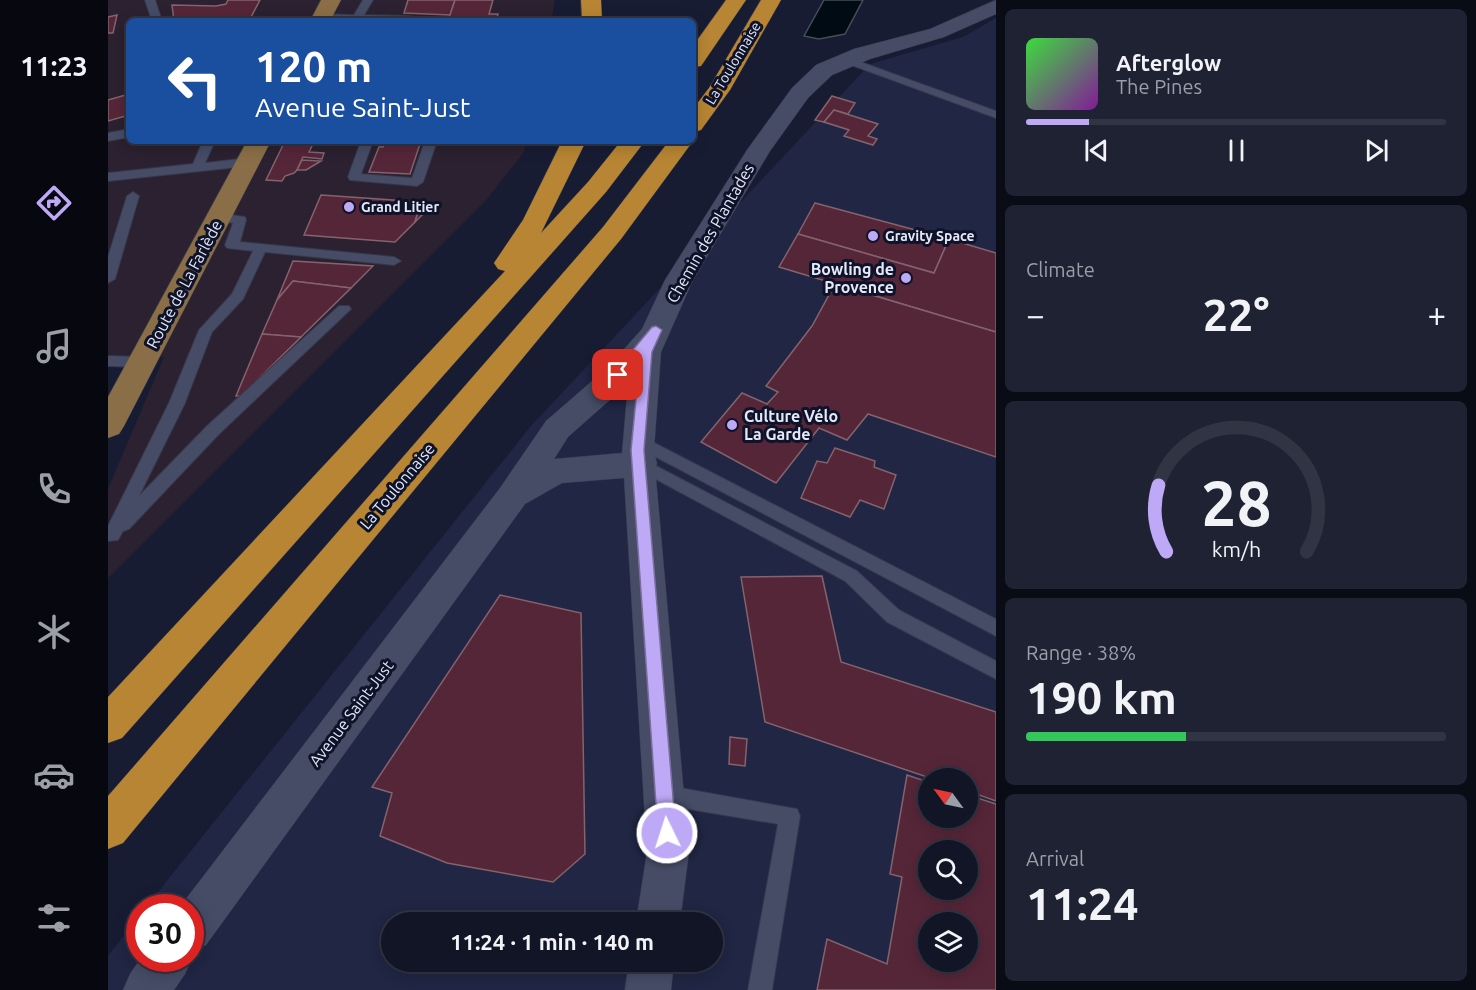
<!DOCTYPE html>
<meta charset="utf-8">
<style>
body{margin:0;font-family:Ubuntu,sans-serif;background:#1f2232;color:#f1f3f6;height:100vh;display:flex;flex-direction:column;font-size:22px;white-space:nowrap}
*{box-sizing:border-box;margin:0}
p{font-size:20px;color:#9c9fa7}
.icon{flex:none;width:33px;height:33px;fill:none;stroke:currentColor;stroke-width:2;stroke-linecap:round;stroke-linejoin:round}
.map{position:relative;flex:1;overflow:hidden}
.panel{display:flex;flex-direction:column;gap:9px;padding:9px;background:#0a0c15;width:480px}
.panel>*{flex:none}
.top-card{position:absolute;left:18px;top:18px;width:570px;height:126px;border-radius:9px;box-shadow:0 3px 15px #0003,0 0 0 2px #313443;background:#1a4fa0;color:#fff;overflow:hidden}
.needle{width:39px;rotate:303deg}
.fabs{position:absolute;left:810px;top:768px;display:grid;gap:12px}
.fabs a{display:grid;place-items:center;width:60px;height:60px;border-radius:50%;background:#121526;box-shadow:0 3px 15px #0003,0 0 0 2px #313443;font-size:30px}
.speed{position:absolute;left:18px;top:894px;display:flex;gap:12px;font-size:30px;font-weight:700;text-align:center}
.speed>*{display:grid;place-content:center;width:78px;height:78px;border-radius:50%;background:#121526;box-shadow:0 3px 15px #0003,0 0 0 2px #313443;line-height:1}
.speed .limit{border:9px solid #d22;background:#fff;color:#111}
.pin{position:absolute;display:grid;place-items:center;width:51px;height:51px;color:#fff;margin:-26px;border-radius:12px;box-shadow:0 3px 9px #0006}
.me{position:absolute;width:66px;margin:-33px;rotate:356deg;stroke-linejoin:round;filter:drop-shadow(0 0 4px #0008)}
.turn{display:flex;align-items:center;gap:21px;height:126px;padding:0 30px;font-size:27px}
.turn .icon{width:78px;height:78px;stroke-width:2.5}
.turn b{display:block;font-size:42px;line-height:51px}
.big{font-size:45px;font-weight:700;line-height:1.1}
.panel .card{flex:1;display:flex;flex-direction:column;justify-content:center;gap:9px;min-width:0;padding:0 21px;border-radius:9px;background:#1f2232}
.panel .dial{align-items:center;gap:0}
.dial svg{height:156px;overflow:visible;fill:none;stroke:#313443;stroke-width:7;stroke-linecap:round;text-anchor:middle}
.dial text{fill:#f1f3f6;stroke:none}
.song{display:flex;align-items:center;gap:18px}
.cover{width:72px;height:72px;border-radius:9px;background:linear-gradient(135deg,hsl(120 70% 55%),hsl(290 70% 35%))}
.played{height:6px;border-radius:3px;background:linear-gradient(90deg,#bda9f5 15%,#313443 15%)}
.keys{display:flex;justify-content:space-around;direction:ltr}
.heat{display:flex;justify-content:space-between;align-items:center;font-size:33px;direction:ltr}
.charge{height:9px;border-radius:4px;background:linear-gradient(90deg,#34c759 38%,#313443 0)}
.trip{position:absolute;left:273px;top:912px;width:342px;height:60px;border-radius:30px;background:#121526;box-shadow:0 3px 15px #0003,0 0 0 2px #313443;font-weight:700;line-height:60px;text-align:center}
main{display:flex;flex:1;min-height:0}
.menu{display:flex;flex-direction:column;width:108px;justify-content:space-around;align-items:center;background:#07080f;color:#9c9fa7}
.menu .icon{width:42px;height:42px}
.menu .active{color:#bda9f5}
.menu b{font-size:27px;color:#f1f3f6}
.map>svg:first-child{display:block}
</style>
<main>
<nav class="menu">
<b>11:23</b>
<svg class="icon active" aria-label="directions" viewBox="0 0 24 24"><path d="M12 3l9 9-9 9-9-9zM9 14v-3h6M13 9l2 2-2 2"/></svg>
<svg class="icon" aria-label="music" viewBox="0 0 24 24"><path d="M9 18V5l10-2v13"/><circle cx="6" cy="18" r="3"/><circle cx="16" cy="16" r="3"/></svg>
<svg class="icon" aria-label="phone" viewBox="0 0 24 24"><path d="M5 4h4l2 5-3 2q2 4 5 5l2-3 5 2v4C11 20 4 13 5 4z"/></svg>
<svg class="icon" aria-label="climate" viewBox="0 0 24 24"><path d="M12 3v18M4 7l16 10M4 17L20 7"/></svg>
<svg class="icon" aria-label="car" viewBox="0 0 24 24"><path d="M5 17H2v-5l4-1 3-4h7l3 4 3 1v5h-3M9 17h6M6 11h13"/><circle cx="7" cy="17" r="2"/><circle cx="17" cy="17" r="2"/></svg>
<svg class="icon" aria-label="filters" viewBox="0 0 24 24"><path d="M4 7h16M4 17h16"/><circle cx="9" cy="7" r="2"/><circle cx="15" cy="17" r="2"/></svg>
</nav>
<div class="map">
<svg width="888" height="990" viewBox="0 0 888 990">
<rect width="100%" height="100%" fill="#181c33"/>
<path fill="#202643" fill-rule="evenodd" d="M 888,18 L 888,990 L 0,990 L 0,956 L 31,916 L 32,958 L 82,958 L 82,908 L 38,907 L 423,426 L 762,64 L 855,37 ZM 820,778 L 860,778 L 860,818 L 820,818 ZM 820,850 L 860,850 L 860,890 L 820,890 ZM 284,922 L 604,922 L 604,962 L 284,962 ZM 820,922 L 860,922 L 860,962 L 820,962 Z"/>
<polygon fill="#2b2130" points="0,0 447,0 443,21 21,21 21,141 418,141 416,152 378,200 0,578 0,489 56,357 0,357"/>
<polygon fill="#000b13" stroke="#444d58" stroke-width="1.5" points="716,0 755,0 737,34 711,39 696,36"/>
<g fill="#552638" stroke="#83636d" stroke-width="1.5" fill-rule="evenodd">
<polygon points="120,0 152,0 141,21 66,21 64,5 108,6 118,4"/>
<polygon points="300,0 347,0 342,15 296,13"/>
<polygon points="347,0 385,0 381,14 390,14 388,21 340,21"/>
<polygon points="9,15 5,33 0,33 0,17"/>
<polygon points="21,94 21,115 0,121 0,100"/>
<polygon points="724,96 747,103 740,114 726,110 716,122 707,120"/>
<polygon points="726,110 770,124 760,136 769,139 765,145 736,136 741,130 716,122"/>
<polygon points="177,141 206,142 201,152 216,153 214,159 195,157 189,170 186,173 177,176 174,181 158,180"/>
<polygon points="277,141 313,141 302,174 261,172 271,147 275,147"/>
<polygon points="194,160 213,161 198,170 189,170"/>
<polygon points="213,195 313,202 307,222 287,242 196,235"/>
<polygon points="313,202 326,203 307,222"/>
<polygon points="707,203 841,239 826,273 690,234"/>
<polygon points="690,234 826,273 841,239 888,253 888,332 671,267"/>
<polygon points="185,261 265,266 243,288 185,281 169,300"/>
<polygon points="185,281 243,288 193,337 154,334 169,300"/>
<polygon points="727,284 888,332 888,457 760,414 739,440 711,428 668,483 593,442 634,393 659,404 670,392 658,386 704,326"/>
<polygon points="154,334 193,337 133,396 128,396"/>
<polygon points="727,448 767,461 766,467 788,475 776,509 752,500 742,517 693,498 709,461 719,463"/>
<polygon points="714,576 733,662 888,712 888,801 860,791 860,778 822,778 657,722 633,577"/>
<polygon points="392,595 473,613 477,854 445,882 339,863 272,836 284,793 264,787"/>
<polygon points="622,737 639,739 637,766 621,764"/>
<path d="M 799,775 L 820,782 L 820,818 L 860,818 L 860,795 L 888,804 L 888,990 L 709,990 L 719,939 L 779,964 L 794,877 L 782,874 ZM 820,850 L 860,850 L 860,890 L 820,890 ZM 820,922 L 860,922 L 860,962 L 820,962 Z"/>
</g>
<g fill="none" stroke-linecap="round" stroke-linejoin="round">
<defs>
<g id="lane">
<polygon points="37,0 47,0 54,21 44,21"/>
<path d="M 255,0 L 265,0 L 256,15 L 303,16 L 308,19 L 307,21 C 290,21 219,24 209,17 L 214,14 L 246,15 Z"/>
<polygon points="739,57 888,111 888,118 735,62 735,58"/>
<polygon points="21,129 21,137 0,141 0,133"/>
<polygon points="95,141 107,141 97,163 140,158 146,162 140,166 0,181 0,173 85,164"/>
<polygon points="253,141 265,141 253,174 304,178 317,141 329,141 315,182 309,186 242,180 240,177"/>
<polygon points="25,192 31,196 7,279 0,283 0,257 19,196"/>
<polygon points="111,213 137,217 138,220 132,242 286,257 293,261 286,265 157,252 135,299 104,332 77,403 31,496 99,426 231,306 241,306 243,309 111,434 21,529 15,531 10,540 0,541 0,526 61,403 91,330 124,294 145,251 119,248 117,245 125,223 106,220 105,217"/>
<polygon points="0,356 35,357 42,362 35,367 0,366"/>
<polygon points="531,435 888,619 888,636 525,445 523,441 525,437"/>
<polygon points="533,458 749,571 791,610 888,661 888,679 779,622 737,581 527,468 525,464 527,460"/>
<polygon points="556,785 689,809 692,816 664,990 640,990 670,824 556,805 549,802 546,795 549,788"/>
</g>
<g id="street">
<path d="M 888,0 L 888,14 L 836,37 L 762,59 L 724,75 L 700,98 L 662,151 L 585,280 L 553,352 L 546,450 L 549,464 L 547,467 L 581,852 L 572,922 L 528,922 L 539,852 L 516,478 L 454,483 L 417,504 L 98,945 L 82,951 L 82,908 L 71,908 L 392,488 L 438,421 L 499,368 L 534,329 L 557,280 L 639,150 L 684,88 L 708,65 L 746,49 L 822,29 ZM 520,384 L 514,453 L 446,459 L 460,437 Z"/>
<polygon points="82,955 84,958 77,974 66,990 15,990 22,974 33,958 82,958"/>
<polygon points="521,962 566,962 563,990 517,990"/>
</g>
<g id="primary">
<polygon points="213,0 233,0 222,21 202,21"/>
<polygon points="139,141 163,141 16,426 11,434 0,438 0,397"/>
</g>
<g id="highway">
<polygon points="473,0 493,0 494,21 474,21"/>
<polygon points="618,0 638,0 593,66 585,67 585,46"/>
<polygon points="653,0 673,0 622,90 593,130 585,132 585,109 601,88"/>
<polygon points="454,141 478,141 433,233 480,182 513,141 537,141 498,192 14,738 0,743 0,697 397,271 390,269 386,263 415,220"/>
<polygon points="561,141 585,141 513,239 15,843 0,849 0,796 495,227"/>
</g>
</defs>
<use href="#lane" stroke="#35384b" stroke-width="2"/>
<use href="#street" stroke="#35384b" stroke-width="1"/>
<use href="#primary" stroke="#35384b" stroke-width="1"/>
<use href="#highway" stroke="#35384b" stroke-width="1"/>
<use href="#lane" fill="#464c66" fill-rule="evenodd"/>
<use href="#street" fill="#464c66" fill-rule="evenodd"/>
<use href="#primary" fill="#8a6e47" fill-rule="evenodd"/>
<use href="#highway" fill="#b78533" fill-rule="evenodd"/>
</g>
<polygon fill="#bda9f5" stroke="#7b6e9f" stroke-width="1.5" points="548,326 554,330 544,352 536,450 568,833 565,839 559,841 553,839 550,833 523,450 532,358 514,379 510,380 504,375 544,327"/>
<g fill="#bda9f5" stroke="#0f1329" stroke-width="2">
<circle cx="241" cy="207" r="6"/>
<circle cx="765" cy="236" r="6"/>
<circle cx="798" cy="278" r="6"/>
<circle cx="624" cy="425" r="6"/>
</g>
<g text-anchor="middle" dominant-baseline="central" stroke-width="6" stroke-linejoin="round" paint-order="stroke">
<g font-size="14" fill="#e4e8f8" stroke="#0f1329">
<text transform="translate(625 63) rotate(-59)">La Toulonnaise</text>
</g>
<g font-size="14" font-weight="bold" fill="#e4e8f8" stroke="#0f1329" text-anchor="start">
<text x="253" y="207">Grand Litier</text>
<text x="777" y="236">Gravity Space</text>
</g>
<g font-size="16" fill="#e4e8f8" stroke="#0f1329">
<text transform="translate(602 233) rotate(-60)">Chemin des Plantades</text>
<text transform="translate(76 284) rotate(-62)">Route de La Farlède</text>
<text transform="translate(289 486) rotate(-50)">La Toulonnaise</text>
<text transform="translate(243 713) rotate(-53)">Avenue Saint-Just</text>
</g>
<g font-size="16" font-weight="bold" fill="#e4e8f8" stroke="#0f1329" text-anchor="end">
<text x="786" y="269">Bowling de<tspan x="786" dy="18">Provence</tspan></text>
<text x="636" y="416" text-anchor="start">Culture Vélo<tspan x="636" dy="18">La Garde</tspan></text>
</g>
</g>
</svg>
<div class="fabs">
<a><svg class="needle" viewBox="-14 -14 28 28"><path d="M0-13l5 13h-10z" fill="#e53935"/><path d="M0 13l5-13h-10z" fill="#9c9fa7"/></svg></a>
<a><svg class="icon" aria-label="search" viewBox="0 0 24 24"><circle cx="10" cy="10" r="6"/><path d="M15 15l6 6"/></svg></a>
<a><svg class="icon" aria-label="layers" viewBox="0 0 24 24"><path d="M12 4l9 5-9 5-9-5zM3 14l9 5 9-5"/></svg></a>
</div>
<div class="speed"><div class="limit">30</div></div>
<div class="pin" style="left:510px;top:375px;background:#d93025"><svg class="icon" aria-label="arrive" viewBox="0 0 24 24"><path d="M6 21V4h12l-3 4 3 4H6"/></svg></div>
<svg class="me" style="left:559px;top:833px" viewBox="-20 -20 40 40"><circle r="17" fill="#bda9f5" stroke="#fff" stroke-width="3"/><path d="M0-11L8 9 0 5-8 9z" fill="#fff"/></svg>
<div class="trip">11:24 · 1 min · 140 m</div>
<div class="top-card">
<div class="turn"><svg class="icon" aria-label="left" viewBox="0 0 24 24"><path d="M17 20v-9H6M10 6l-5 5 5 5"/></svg><div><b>120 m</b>Avenue Saint-Just</div></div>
</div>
</div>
<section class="panel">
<div class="card">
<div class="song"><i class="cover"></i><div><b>Afterglow</b><p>The Pines</p></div></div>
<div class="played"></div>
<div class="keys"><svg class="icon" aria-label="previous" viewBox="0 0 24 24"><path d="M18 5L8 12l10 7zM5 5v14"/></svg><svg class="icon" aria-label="pause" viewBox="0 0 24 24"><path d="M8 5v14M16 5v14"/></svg><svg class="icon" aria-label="next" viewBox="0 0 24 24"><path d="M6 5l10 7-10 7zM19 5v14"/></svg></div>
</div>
<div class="card"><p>Climate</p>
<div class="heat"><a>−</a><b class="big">22°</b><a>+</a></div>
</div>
<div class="card dial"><svg viewBox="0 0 100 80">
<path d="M14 69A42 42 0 1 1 86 69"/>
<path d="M14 69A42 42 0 0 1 10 35" stroke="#bda9f5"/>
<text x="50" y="56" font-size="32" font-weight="700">28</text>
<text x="50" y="72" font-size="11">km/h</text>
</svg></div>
<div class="card"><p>Range · 38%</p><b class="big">190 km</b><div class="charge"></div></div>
<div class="card"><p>Arrival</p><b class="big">11:24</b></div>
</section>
</main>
